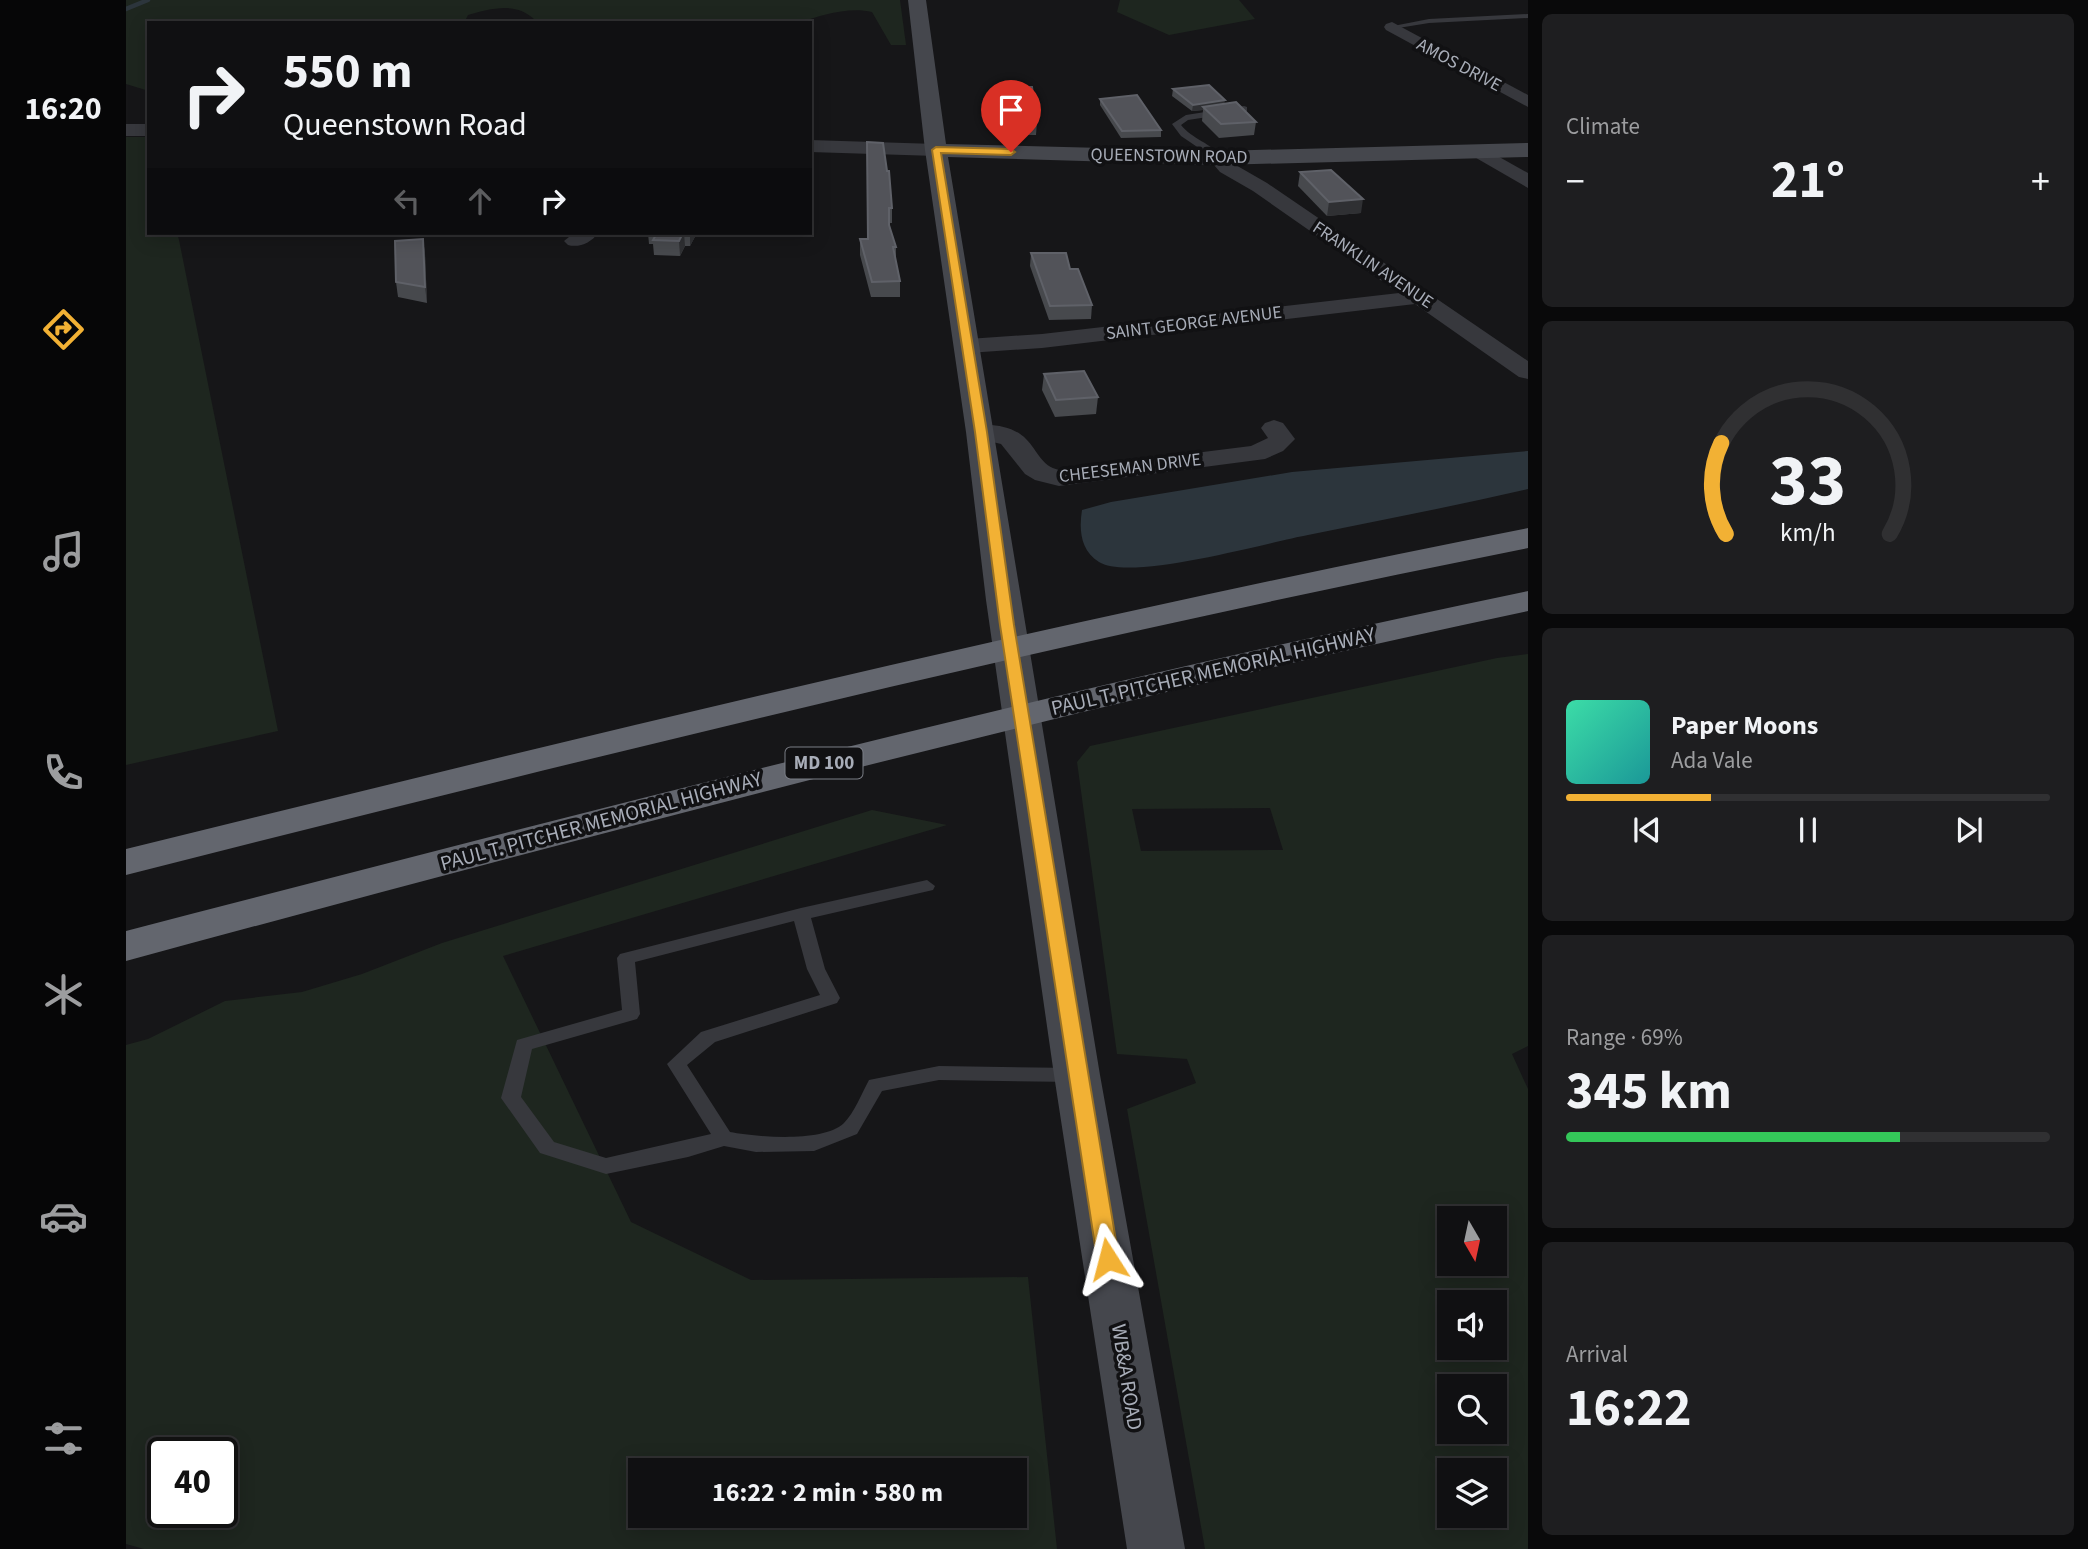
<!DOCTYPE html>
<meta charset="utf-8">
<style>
body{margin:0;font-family:"Source Sans 3",sans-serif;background:#1e1e20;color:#f1f3f6;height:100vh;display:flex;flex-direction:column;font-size:26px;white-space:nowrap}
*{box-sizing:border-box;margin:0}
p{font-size:23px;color:#9c9d9f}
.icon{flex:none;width:38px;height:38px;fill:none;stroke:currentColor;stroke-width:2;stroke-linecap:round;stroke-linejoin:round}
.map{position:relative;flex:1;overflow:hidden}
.sheet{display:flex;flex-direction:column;gap:14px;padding:14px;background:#09090a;width:560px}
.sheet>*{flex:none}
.hud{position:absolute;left:21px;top:21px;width:665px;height:214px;border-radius:0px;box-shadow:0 4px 18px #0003,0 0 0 2px #303032;background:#101012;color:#f1f3f6;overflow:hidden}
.needle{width:46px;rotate:171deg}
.controls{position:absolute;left:1311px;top:1206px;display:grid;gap:14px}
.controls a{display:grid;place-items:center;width:70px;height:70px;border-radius:0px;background:#101012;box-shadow:0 4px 18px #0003,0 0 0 2px #303032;font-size:35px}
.speed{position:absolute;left:21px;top:1437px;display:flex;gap:14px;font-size:35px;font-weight:700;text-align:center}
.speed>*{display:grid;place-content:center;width:91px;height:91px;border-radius:50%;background:#101012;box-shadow:0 4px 18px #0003,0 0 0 2px #303032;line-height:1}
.speed .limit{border:4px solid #111;border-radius:10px;background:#fff;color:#111}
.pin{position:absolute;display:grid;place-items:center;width:60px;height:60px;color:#fff;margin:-72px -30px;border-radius:50% 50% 50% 0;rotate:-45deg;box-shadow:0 0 7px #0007}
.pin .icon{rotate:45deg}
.me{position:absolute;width:77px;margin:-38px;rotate:351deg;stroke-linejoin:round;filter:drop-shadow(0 0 5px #0008)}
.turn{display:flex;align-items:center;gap:24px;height:147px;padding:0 21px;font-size:32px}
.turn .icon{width:91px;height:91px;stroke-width:2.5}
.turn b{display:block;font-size:49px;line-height:60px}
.lanes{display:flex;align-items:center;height:66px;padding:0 21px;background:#0003;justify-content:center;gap:35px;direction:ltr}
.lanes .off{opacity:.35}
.big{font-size:52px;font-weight:700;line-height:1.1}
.sheet .widget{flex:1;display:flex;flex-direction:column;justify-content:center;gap:10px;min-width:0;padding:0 24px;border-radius:10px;background:#1e1e20}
.sheet .dial{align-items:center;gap:0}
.dial svg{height:182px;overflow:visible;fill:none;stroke:#303032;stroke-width:7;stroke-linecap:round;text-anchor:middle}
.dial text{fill:#f1f3f6;stroke:none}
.song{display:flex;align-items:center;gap:21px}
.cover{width:84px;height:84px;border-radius:10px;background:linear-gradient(135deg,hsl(160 70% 55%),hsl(180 70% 35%))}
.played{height:7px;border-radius:4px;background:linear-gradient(90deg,#f2b134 30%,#303032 30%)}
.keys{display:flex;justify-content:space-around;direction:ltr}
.heat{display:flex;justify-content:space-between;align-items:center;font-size:38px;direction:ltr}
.charge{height:10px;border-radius:5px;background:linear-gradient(90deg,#34c759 69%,#303032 0)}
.trip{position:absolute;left:502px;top:1458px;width:399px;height:70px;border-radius:0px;background:#101012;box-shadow:0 4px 18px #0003,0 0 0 2px #303032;font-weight:700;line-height:70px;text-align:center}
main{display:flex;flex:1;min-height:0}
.tabs{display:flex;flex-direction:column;width:126px;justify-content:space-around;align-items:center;background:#060607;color:#9c9d9f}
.tabs .icon{width:49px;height:49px}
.tabs .active{color:#f2b134}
.tabs b{font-size:32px;color:#f1f3f6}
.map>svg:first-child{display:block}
</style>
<main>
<nav class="tabs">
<b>16:20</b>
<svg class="icon active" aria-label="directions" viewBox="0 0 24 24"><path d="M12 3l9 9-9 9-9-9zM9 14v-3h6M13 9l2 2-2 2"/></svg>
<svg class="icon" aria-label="music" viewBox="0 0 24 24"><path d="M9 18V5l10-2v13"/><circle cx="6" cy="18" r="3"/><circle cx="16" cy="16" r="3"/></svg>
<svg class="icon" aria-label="phone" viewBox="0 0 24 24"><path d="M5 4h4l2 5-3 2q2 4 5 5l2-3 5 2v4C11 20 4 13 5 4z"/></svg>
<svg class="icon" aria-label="climate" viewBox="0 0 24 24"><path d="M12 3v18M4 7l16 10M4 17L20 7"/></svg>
<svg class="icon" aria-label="car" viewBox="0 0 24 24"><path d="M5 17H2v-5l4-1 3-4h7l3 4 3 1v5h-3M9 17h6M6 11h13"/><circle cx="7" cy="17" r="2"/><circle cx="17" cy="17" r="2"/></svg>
<svg class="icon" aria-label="filters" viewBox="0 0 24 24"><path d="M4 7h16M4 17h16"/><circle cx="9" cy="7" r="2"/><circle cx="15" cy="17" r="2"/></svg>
</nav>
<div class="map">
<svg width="1402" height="1549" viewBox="0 0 1402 1549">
<rect width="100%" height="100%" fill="#161618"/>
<g fill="#1e261f" fill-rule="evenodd">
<path d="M 0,0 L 774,0 L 780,45 L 765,45 L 746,12 C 722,6 694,16 671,23 L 408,23 L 409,20 C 390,1 364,9 342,15 L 338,23 L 188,20 L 184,23 L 23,23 L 23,91 L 0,84 Z"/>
<polygon points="994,0 1113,0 1129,19 1043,35 991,12"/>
<polygon points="0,137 23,137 23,233 51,233 53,240 152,731 0,765"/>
<path d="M 1402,654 L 1402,1046 L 1386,1054 L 1402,1089 L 1402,1549 L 1079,1549 L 1001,1109 L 1070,1083 L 1061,1059 L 991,1054 L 951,762 L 964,746 L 1371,658 ZM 1144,808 L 1157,850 L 1015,851 L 1006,809 ZM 1368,1218 L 1368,1264 L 1323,1264 L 1323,1218 ZM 1368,1302 L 1368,1348 L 1323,1348 L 1323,1302 ZM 1368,1386 L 1368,1432 L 1323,1432 L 1323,1386 ZM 1368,1470 L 1368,1516 L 1323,1516 L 1323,1470 Z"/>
<path d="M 746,810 L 821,825 L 377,956 L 505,1222 L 625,1280 L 902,1277 L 931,1549 L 18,1549 L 0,1544 L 0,1045 L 22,1039 L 99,1001 L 176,992 L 236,974 L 316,943 ZM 37,1452 L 96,1452 L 96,1512 L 37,1512 ZM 514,1470 L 889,1470 L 889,1516 L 514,1516 Z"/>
</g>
<path fill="#2c353c" d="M 1402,451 L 1402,489 C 1329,506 1256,520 1182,535 C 1143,542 1004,582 973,562 C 954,550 953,529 956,510 L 985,502 L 1166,472 Z"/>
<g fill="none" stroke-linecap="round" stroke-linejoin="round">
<polyline stroke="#2c353c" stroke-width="4.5" points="0,9 22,0"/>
<g fill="#37383d" fill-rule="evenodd">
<polygon points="1402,14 1402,18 1303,23 1266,29 1262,27 1303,19"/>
<path d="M 1118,106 L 1121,107 L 1121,111 L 1062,120 L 1055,125 C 1066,139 1085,143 1097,158 L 1092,161 L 1055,136 L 1046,124 L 1060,115 Z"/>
<path d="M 801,880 L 809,886 L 807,890 L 685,918 L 699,969 L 714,998 L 711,1003 L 589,1042 L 561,1065 L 604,1132 C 631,1137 697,1143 718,1123 C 728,1113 736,1093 743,1080 L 813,1066 L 949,1068 L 956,1070 L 958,1075 L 956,1080 L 949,1082 L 813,1080 L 756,1091 L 731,1134 L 688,1151 L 630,1152 L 598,1146 L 562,1157 L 480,1174 L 414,1153 L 375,1098 L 391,1040 L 496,1010 L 491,958 L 494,954 L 675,908 ZM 668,921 L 681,969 L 694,995 L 575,1032 L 541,1064 L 585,1134 L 480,1158 L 428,1142 L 395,1097 L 406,1049 L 511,1019 L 514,1014 L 509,962 Z"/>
</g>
<g fill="#37383d" fill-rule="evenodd">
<polygon points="1266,22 1402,95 1402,107 1260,30 1258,27 1260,24"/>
<rect x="0" y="124" width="23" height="12"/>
<polygon points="684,140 810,144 820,150 810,156 684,152"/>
<polygon points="1352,145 1402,173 1402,188 1345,155 1342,151 1345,147"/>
<polygon points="1092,152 1099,154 1108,164 1141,183 1402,361 1402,379 1393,377 1289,304 916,348 842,353 834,351 830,346 834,341 842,339 916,334 1273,293 1127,191 1094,172 1082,158"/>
<path d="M 448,233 L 472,233 C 465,243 453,248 442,245 L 438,241 Z"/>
<path d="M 1148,420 L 1157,423 L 1169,439 L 1157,451 L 1139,459 L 933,486 L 909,480 L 899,474 L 875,444 L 846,437 L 842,432 L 846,427 C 863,422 888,426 900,439 C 912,451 915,466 933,470 L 1125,446 L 1142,438 L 1135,428 L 1139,423 Z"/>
</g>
<polygon fill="#45474d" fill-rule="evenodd" points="782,0 800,0 820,144 1092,151 1402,143 1402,157 1092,165 822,157 974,1075 1059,1549 1001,1549 928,1075 860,600 840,432 799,150"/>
<g fill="#63666e" fill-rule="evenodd">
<path d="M 1402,528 L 1402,548 C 931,642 465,757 0,875 L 0,849 C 466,734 931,621 1402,528 Z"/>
<path d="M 1402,591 L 1402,611 C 930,711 465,835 0,961 L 0,931 C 466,810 931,689 1402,591 Z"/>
</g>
</g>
<g fill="#47494d">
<polygon points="869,87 911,122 910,135 875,135 868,100"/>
<polygon points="1047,89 1098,104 1130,122 1128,135 1093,138 1076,121 1077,110 1066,111 1046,96"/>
<polygon points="974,99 1035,130 1035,137 995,138 974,105"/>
<polygon points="741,142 766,208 766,223 763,223 763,225 770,247 770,262 774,281 774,297 745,297 734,255 734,239 741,239"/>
<polygon points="1174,172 1235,213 1201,216 1172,186"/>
<polygon points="332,233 362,233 359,236"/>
<polygon points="522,233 571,233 564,246 559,246 554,256 528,255 527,244 523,244"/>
<polygon points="297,239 299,254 301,303 272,297 270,282"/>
<polygon points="905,253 944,269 966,305 965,319 923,320 904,266"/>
<polygon points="918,374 972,397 970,414 929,417 916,390"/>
</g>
<g fill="#2f3033">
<polygon points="1099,100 1098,106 1077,107 1077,110 1066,111 1067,105"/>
<polygon points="1237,199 1235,213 1201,216 1203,202"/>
<polygon points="557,233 558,233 559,246 554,256 553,241"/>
<polygon points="564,233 571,233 564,246"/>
<polygon points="297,239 299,254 301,303 299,287"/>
</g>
<g fill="#525359" stroke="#5f6168" stroke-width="2">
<polygon points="1083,85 1099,100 1067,105 1047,89"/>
<polygon points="869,87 906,87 911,122 876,121"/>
<polygon points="1011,95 1035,130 996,131 974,99"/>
<polygon points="1110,102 1130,122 1095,124 1077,107"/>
<polygon points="741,142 757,143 761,171 763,171 766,208 763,208 763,225 770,247 767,247 774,281 746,282 734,239 742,239"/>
<polygon points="1205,170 1237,199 1203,202 1174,172"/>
<polygon points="531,233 557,233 553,241 527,240"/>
<polygon points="297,239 299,287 270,282 269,241"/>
<polygon points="905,253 940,253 944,269 952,269 966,305 924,306"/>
<polygon points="958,371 972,397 930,400 918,374"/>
</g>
<polygon fill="#f2b134" stroke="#9d7322" stroke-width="2" points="810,147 885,149 889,152 885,155 815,153 861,432 888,625 993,1259 989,1266 982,1268 974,1266 971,1259 874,625 849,432 806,150"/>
<g text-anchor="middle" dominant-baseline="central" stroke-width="7" stroke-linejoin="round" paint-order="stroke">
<g font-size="18" fill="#a8adb8" stroke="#111113">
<text transform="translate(1333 65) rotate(28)">AMOS DRIVE</text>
<text transform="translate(1043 156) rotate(1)">QUEENSTOWN ROAD</text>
<text transform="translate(1247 265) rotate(34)">FRANKLIN AVENUE</text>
<text transform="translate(1068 323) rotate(-7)">SAINT GEORGE AVENUE</text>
<text transform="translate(1004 468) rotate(-7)">CHEESEMAN DRIVE</text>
</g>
<rect fill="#111113" stroke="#7b7e86" stroke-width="2" x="659.5" y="747.5" width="77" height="31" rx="5"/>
<g font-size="19" font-weight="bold" fill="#a8adb8">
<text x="698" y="763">MD 100</text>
</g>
<g font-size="21" fill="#a8adb8" stroke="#111113">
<text transform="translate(1087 671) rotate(-13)">PAUL T. PITCHER MEMORIAL HIGHWAY</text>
<text transform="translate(475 821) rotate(-15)">PAUL T. PITCHER MEMORIAL HIGHWAY</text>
<text transform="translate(1001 1377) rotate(81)">WB&amp;A ROAD</text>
</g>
</g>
</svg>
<div class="controls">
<a><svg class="needle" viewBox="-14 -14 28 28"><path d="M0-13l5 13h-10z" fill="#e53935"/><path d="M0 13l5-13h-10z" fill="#9c9d9f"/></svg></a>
<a><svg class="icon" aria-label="sound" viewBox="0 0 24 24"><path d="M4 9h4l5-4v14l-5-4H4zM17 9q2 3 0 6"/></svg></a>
<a><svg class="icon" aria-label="search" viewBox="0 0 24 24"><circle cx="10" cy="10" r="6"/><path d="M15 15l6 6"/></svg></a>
<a><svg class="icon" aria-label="layers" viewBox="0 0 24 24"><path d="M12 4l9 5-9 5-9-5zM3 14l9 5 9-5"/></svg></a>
</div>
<div class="speed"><div class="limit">40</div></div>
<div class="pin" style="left:885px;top:152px;background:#d93025"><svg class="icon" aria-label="arrive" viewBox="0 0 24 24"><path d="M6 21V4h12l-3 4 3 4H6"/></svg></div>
<svg class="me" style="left:982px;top:1259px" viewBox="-20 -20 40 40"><path d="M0-17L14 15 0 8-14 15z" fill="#f2b134" stroke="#fff" stroke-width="4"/></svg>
<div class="trip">16:22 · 2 min · 580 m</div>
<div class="hud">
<div class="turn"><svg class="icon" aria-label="right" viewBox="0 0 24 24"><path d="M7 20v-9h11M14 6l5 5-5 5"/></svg><div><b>550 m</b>Queenstown Road</div></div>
<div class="lanes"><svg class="icon off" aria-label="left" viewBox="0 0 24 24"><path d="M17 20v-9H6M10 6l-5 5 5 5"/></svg><svg class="icon off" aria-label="ahead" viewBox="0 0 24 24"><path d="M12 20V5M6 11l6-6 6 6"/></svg><svg class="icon" aria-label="right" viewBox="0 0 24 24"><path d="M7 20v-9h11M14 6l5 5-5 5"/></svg></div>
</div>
</div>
<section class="sheet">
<div class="widget"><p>Climate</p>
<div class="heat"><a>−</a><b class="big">21°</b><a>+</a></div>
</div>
<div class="widget dial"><svg viewBox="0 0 100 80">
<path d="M14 69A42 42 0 1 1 86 69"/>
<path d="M14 69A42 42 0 0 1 12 29" stroke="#f2b134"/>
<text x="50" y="56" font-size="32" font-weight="700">33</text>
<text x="50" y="72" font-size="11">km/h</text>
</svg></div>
<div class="widget">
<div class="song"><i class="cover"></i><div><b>Paper Moons</b><p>Ada Vale</p></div></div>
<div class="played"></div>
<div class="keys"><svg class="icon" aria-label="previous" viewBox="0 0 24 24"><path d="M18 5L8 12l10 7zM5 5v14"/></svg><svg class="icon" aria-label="pause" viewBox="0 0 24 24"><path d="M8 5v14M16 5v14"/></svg><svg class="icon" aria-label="next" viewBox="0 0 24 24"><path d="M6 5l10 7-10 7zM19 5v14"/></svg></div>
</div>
<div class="widget"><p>Range · 69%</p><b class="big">345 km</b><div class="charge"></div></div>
<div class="widget"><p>Arrival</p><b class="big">16:22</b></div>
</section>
</main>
